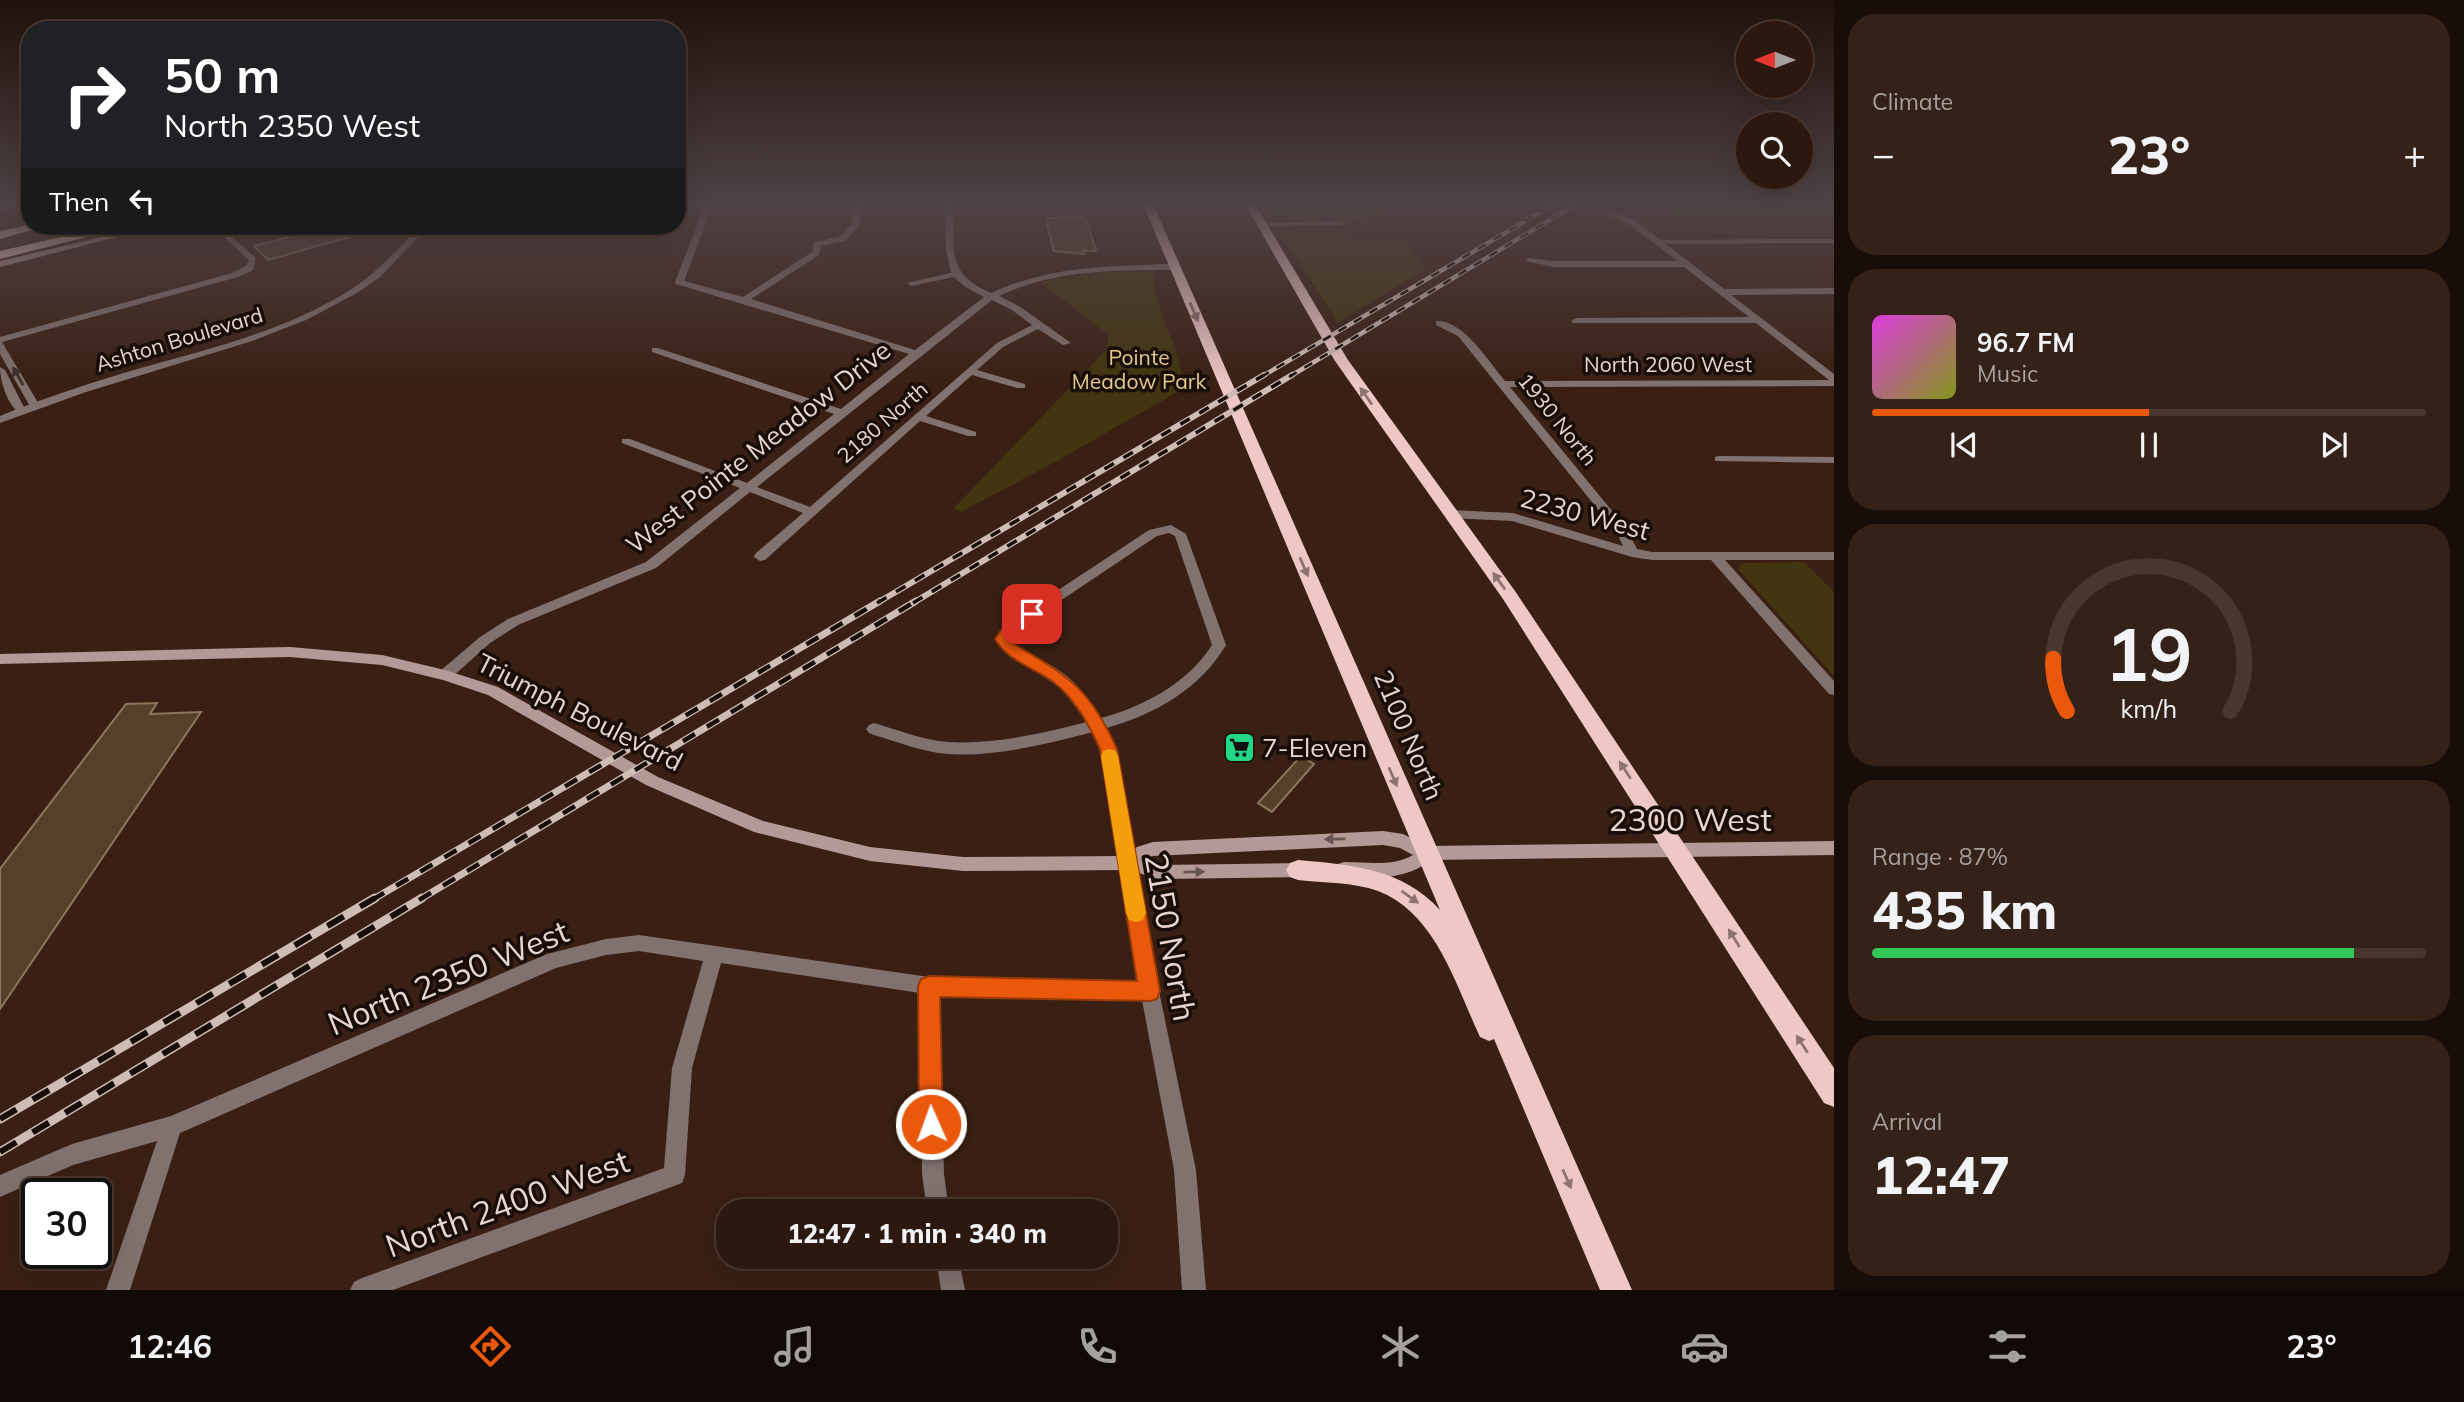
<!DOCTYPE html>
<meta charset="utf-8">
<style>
body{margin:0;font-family:Mulish,sans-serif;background:#342118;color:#f1f3f6;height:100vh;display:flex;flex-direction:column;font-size:26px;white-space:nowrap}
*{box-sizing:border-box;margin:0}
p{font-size:23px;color:#a6a09e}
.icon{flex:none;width:38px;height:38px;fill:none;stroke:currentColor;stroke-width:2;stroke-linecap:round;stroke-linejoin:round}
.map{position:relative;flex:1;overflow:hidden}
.sheet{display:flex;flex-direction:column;gap:14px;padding:14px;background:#180d08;width:630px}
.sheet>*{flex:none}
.hud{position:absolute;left:21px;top:21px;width:665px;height:214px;border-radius:28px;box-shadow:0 7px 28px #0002,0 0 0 2px #48372f;background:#202124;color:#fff;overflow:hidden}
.needle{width:46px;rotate:270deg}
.controls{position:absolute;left:1736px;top:21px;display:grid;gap:14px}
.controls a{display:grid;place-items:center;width:77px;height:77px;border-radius:50%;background:#2c180f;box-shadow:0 7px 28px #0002,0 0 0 2px #48372f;font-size:35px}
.speed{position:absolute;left:21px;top:1178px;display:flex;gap:14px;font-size:35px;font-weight:700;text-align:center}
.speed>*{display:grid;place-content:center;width:91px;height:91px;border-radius:50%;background:#2c180f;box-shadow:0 7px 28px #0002,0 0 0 2px #48372f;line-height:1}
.speed .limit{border:4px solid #111;border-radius:10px;background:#fff;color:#111}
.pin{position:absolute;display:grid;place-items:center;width:60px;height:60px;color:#fff;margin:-30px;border-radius:14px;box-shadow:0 4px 10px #0006}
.me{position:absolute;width:77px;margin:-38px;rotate:358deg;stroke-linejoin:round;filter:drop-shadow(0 0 5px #0008)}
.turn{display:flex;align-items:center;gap:24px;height:147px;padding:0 28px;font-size:32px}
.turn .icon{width:91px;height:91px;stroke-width:2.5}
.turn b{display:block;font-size:49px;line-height:60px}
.then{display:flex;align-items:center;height:66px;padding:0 28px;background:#0003;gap:14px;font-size:26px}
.big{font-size:52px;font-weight:800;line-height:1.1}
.sheet .tile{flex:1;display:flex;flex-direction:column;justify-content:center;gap:10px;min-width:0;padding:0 24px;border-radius:28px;background:#342118}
.sheet .dial{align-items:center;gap:0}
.dial svg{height:182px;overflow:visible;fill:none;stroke:#48372f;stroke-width:7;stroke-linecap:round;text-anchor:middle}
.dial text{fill:#f1f3f6;stroke:none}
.song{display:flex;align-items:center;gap:21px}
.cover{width:84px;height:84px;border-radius:10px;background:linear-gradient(135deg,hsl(300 70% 55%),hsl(70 70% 35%))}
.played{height:7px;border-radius:4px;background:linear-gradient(90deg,#ea580c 50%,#48372f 50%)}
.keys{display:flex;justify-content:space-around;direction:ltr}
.heat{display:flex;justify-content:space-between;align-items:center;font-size:38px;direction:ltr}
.charge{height:10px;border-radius:5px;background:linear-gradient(90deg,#34c759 87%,#48372f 0)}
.trip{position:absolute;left:716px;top:1199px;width:402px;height:70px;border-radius:28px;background:#2c180f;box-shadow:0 7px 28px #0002,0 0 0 2px #48372f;font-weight:800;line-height:70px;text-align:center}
.tabs{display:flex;height:112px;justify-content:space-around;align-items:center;background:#120a06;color:#a6a09e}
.tabs .icon{width:49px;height:49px}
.tabs .selected{color:#ea580c}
.tabs b{font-size:32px;color:#f1f3f6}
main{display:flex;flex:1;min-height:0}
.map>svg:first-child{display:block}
</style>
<main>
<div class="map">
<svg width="1834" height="1290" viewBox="0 0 1834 1290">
<rect width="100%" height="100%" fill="#3a2014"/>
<g fill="#42350f">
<polygon points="1262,204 1372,204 1385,218 1369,216 1361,221 1328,215 1309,221 1274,221"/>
<polygon points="1661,204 1834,204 1834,217 1679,217"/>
<polygon points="1322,228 1363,240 1405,242 1427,268 1338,323 1278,229"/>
<path d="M 1155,271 C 1146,301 1193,364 1179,391 L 1057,461 L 961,512 L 954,508 L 1106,350 L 1109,335 L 1040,282 L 1104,272 Z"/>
<polygon points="1804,562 1834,592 1834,676 1738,569 1741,564 1746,563"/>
</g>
<g fill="#55402a" stroke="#8d765e" stroke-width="2">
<polygon points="1057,216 1086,218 1096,251 1083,251 1084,254 1054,251 1046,221 1046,218 1057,218"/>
<polygon points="331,226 378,226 378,229 268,260 254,246"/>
<polygon points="157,703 150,714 201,712 0,1009 0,869 126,704"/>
<polygon points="1301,756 1314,764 1272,812 1258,803"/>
</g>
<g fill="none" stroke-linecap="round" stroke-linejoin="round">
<g fill="#81716f" fill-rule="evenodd">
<path d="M 705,204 L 713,204 L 684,281 L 743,297 L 812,252 L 814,242 L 839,237 L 852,224 L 853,204 L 861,204 L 860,225 L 845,241 L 821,246 L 819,255 L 751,299 L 915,350 L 984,297 L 964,286 L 954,277 L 911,286 L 907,283 L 951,273 L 946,250 L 945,204 L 953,204 C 955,248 944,273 991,293 C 1040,270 1093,266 1146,265 C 1156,265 1170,262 1178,267 L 1174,270 C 1115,270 1053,270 999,296 L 1019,306 L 1071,343 L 1063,345 L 1038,329 L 1003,347 L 977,370 L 1025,384 L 1025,388 L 1017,388 L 972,375 L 926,416 L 976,432 L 976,436 L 968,436 L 920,421 L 765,560 L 760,561 L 754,557 L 755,554 L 803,513 L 750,492 L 656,568 L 518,625 L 490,643 L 450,679 L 440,679 L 438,675 L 440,671 L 480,637 L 508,619 L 646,562 L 740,488 L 622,443 L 622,439 L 630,439 L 747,483 L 834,414 L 652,352 L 652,348 L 658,348 L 841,409 L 909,354 L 676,284 L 675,282 ZM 992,300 L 1012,310 L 1032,325 L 997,343 L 810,507 L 757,487 Z"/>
<path d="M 1612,211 L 1635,220 L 1660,240 L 1834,239 L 1834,243 L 1666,244 L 1724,289 L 1834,288 L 1834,294 L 1731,295 L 1834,374 L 1834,386 L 1510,387 L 1627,529 L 1637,549 L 1652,552 L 1834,552 L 1834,560 L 1725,560 L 1834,681 L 1834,695 L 1829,694 L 1711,560 L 1652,560 L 1632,557 L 1512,521 L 1450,518 L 1444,514 L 1450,510 L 1513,513 L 1623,546 L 1617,533 L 1458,336 L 1436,325 L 1436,321 C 1463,319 1489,362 1505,381 L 1829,380 L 1756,323 L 1573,323 L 1571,321 L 1576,318 L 1749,317 L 1684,267 L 1554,267 L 1525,261 L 1529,258 L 1554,261 L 1677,261 L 1629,224 L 1609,215 L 1608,213 Z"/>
<polygon points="1340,221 1343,221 1343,225 1262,227 1258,225 1262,223"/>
<polygon points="212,226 220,226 256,258 253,270 238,277 2,342 40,406 35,409 31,408 0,354 0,337 232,273 246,266 249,260"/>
<path d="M 0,367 L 5,370 L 26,411 L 25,413 L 21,414 C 8,407 0,382 0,367 Z"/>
<polygon points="1719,456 1834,457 1834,463 1715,461 1715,457"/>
<path d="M 1171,525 L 1186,534 L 1226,645 C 1200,689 1154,715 1106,728 L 1116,749 L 1159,991 L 1196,1170 L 1206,1290 L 1182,1290 L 1174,1170 L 1142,1000 L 939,995 L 944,1174 L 949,1211 L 927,1211 L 922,1174 L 920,993 L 721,963 L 692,1068 L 685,1175 L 682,1183 L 393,1290 L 350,1290 L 354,1282 L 362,1278 L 664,1168 L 672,1068 L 703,961 L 639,951 L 606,955 L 556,968 L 180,1133 L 130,1290 L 106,1290 L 157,1141 L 73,1165 L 0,1197 L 0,1175 L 72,1144 L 171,1116 L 547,954 L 606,939 L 639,935 L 929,977 L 1139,982 L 1100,749 L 1093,732 C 1047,744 995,757 948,754 C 923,752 898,742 874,735 L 869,733 L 866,729 L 869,725 L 874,723 C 898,730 923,740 948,742 C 993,745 1044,733 1087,722 L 1061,688 L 1009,654 L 996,639 L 1007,624 L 1149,530 ZM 1169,533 L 1175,536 L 1212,645 C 1188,683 1143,707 1101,718 C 1089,699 1076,681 1057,669 C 1041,659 1023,653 1010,639 L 1017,630 L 1157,536 Z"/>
<polygon points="936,1256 958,1256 965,1290 941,1290"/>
</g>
<path fill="#81716f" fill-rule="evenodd" d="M 421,226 L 429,226 L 380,277 L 357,293 L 306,320 L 252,341 L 86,392 L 0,423 L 0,416 C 46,397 93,382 141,368 C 212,348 287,330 350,290 C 378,272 398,249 421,226 Z"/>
<g fill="#b49a97" fill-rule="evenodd">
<polygon points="15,204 28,204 0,212 0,208"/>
<polygon points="147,226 160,226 0,267 0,261"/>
<path d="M 290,647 L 382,655 L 445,670 L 498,687 L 658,777 L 763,821 L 870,847 L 963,857 L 1125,856 L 1137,847 L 1153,842 L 1383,831 L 1403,834 L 1427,846 L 1834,841 L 1834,855 L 1429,860 C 1413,879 1361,882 1338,874 L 1335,869 L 1338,864 L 1344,862 C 1366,862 1393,867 1413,855 L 1400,848 L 1383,845 L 1153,856 L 1144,860 L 1159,865 L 1303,863 L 1309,865 L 1312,870 L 1309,875 L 1303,877 L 1159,879 L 1128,870 L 963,871 L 870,861 L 754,832 L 646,785 L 488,695 L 443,680 L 382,665 L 290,657 L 0,664 L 0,654 Z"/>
</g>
<g fill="#edc8c4" fill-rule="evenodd">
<path d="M 1143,204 L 1153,204 L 1632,1290 L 1600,1290 L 1494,1039 L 1489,1041 L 1480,1037 C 1456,986 1436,913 1378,891 C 1353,882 1324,883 1298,880 L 1290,877 L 1286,870 L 1290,863 L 1298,860 C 1351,865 1402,868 1440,910 Z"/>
<polygon points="1245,204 1255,204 1348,360 1515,591 1834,1068 1834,1107 1824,1103 1503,599 1335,361"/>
</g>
<g fill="#ffd7d3" fill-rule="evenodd">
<polygon points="30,225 46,226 0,239 0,231"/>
<polygon points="109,226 130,226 0,259 0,251"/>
</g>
<defs>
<g id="rail-far3">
<polyline points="1261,377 1554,204"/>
<polyline points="1289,377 1576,204"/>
</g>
<g id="rail-far2">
<polyline points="877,603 1264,375"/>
<polyline points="913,603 1292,375"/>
</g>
<g id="rail-far1">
<polyline points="372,900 880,601"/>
<polyline points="419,900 916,601"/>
</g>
<g id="rail">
<polyline points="0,1119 375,898"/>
<polyline points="0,1152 422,898"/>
</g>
</defs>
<use href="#rail-far3" stroke="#cfbcb4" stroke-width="4.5"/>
<use href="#rail-far2" stroke="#cfbcb4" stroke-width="6"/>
<use href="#rail-far1" stroke="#cfbcb4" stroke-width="7"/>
<use href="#rail" stroke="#cfbcb4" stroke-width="9"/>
<use href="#rail-far3" stroke="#190d08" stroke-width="2.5" stroke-dasharray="9" stroke-linecap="butt"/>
<use href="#rail-far2" stroke="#190d08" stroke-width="3.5" stroke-dasharray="11" stroke-linecap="butt"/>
<use href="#rail-far1" stroke="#190d08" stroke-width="4.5" stroke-dasharray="14" stroke-linecap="butt"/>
<use href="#rail" stroke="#190d08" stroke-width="6" stroke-dasharray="19" stroke-linecap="butt"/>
</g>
<defs><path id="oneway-solid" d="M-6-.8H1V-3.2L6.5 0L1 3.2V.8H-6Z" transform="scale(1.75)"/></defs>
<g fill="#8e746f">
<use href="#oneway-solid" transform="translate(1194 312) rotate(67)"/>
<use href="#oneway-solid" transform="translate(1366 396) rotate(-125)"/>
<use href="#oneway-solid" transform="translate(1304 567) rotate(67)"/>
<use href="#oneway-solid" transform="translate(1499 581) rotate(-126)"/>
<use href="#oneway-solid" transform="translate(1625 770) rotate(-123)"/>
<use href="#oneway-solid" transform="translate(1393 777) rotate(67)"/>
<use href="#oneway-solid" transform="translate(1410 897) rotate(36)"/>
<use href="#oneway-solid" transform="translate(1734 938) rotate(-122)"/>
<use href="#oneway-solid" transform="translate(1802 1044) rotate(-123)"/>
<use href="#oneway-solid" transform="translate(1567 1179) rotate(66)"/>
</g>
<use fill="#3d302c" href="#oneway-solid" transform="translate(18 376) rotate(-120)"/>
<g fill="#665450">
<use href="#oneway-solid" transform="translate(1335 839) rotate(179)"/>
<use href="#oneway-solid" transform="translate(1194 872) rotate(-1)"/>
</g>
<linearGradient id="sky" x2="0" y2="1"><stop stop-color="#20120b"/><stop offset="0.53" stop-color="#4f4245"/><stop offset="1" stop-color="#4f4245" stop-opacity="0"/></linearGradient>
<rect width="1834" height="384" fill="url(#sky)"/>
<path fill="#ea580c" stroke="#983908" stroke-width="2" d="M 1032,608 L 1040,614 C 1032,624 1019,628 1011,639 L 1014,644 C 1070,677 1090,689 1117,749 L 1160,991 L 1157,999 L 1150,1001 L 940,997 L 943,1124 L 939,1133 L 931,1136 L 923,1133 L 919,1124 L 918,986 L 921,979 L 929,976 L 1137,981 L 1100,749 C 1089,725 1075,698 1052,681 C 1032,667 1008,661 995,639 L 1006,623 Z"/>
<polygon fill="#f59e0b" points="1109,749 1116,751 1118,756 1146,913 1143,920 1136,922 1129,920 1126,913 1101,756 1103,751"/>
<defs>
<symbol id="supermarket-square" viewBox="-11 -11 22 22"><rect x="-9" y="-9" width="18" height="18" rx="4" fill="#22d887" stroke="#190d08"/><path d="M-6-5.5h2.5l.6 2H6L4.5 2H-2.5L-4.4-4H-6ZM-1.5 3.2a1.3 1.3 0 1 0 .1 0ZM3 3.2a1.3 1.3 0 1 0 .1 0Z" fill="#111"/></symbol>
</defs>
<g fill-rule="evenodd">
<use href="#supermarket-square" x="1222" y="730" width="35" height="35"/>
</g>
<g text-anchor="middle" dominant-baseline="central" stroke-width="7" stroke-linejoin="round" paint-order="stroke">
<g font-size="21" fill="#e8d6ce" stroke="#190d08">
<text transform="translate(179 339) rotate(-17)">Ashton Boulevard</text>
<text x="1668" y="364">North 2060 West</text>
<text transform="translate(1558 419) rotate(51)">1930 North</text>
<text transform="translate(882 422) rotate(-41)">2180 North</text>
</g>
<g font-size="21" fill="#e3cb89" stroke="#190d08">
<text x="1139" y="357">Pointe<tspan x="1139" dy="24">Meadow Park</tspan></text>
</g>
<g font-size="26" fill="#e8d6ce" stroke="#190d08">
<text transform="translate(758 447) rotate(-38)">West Pointe Meadow Drive</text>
<text transform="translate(1585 514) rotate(15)">2230 West</text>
<text transform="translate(580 712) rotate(27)">Triumph Boulevard</text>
<text transform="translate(1409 735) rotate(67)">2100 North</text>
</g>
<g font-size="26" fill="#e8d6ce" stroke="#190d08" text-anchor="start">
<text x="1262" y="747">7-Eleven</text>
</g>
<g font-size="32" fill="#e8d6ce" stroke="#190d08">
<text x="1690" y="819">2300 West</text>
<text transform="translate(1171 937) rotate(80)">2150 North</text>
<text transform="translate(448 977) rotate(-22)">North 2350 West</text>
<text transform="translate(507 1203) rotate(-20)">North 2400 West</text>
</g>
</g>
</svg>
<div class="controls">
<a><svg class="needle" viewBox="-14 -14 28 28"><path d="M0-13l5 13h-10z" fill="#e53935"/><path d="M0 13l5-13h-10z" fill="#a6a09e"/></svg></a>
<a><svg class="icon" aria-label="search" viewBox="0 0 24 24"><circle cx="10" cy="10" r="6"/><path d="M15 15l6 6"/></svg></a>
</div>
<div class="speed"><div class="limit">30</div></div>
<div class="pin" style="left:1032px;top:614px;background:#d93025"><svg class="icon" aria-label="arrive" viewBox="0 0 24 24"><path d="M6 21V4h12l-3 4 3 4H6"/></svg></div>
<svg class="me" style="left:931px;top:1124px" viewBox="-20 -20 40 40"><circle r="17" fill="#ea580c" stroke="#fff" stroke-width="3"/><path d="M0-11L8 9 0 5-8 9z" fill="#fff"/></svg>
<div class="trip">12:47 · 1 min · 340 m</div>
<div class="hud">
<div class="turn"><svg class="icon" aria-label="right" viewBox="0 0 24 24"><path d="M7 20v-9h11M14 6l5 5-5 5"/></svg><div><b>50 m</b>North 2350 West</div></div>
<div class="then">Then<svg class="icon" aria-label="left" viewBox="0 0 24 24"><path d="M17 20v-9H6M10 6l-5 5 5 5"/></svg></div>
</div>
</div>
<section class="sheet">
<div class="tile"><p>Climate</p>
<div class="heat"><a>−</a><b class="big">23°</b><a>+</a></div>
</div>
<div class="tile">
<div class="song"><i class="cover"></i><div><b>96.7 FM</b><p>Music</p></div></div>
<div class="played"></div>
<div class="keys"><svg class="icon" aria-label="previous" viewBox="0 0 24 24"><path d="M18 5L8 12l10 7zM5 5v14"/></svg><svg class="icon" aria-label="pause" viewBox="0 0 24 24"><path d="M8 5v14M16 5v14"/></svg><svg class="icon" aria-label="next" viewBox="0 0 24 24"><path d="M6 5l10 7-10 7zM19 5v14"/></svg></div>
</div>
<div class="tile dial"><svg viewBox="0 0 100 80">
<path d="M14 69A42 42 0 1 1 86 69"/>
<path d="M14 69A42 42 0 0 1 8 46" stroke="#ea580c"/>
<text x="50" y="56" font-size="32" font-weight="700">19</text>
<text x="50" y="72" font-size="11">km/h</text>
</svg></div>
<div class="tile"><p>Range · 87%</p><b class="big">435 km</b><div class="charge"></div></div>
<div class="tile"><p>Arrival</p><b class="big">12:47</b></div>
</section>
</main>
<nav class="tabs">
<b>12:46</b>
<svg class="icon selected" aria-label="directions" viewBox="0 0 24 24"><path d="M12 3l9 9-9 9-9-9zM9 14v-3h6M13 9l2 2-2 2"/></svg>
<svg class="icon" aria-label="music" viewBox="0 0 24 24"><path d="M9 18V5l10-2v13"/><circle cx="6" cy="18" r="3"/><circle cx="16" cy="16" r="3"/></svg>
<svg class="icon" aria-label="phone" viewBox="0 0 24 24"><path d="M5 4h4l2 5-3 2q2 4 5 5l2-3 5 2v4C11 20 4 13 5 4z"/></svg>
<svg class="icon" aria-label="climate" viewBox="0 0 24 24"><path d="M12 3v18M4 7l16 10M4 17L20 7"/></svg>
<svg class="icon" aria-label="car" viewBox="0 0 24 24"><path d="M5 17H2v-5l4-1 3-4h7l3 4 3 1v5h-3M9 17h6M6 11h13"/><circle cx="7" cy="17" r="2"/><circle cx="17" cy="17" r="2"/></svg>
<svg class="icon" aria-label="filters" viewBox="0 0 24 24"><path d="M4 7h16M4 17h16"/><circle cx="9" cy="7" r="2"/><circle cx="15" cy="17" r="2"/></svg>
<b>23°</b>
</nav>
